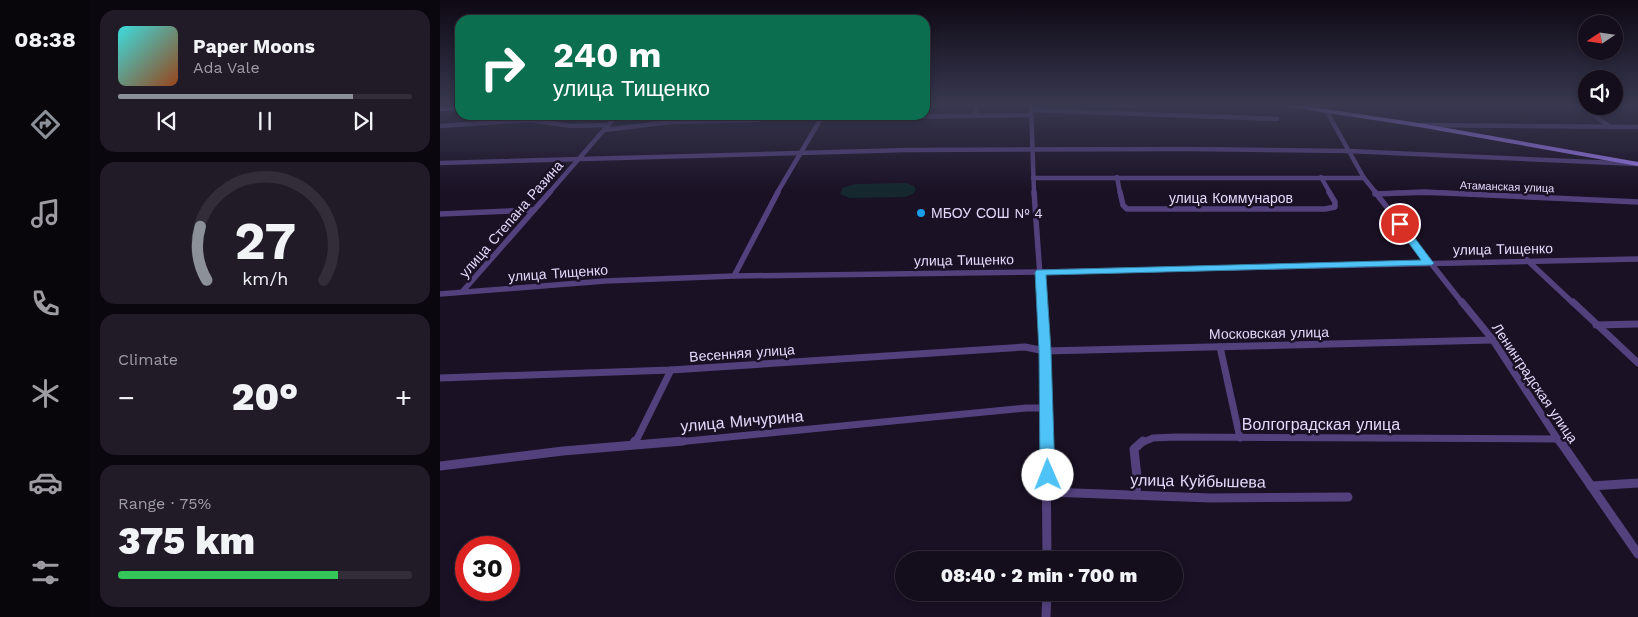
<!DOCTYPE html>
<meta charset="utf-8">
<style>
body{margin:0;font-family:"Work Sans",sans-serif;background:#211b28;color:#f1f3f6;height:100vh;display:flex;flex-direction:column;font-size:19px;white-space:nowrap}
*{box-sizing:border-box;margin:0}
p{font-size:16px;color:#9d9ca3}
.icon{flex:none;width:28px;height:28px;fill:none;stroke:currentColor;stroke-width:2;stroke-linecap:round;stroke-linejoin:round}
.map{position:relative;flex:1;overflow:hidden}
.side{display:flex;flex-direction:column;gap:10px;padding:10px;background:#0b070f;width:350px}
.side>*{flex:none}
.hud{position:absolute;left:15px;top:15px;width:475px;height:105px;border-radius:15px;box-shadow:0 2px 8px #0003,0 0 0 1px #332d3a;background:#0b6e4f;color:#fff;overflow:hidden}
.needle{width:32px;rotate:257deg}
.buttons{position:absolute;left:1138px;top:15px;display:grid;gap:10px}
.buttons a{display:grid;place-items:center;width:45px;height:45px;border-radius:50%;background:#140d1b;box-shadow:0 2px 8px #0003,0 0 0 1px #332d3a;font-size:25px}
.speed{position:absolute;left:15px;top:536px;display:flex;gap:10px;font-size:25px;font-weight:700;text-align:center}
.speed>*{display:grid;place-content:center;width:65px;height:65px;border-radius:50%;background:#140d1b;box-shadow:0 2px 8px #0003,0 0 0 1px #332d3a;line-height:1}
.speed .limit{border:8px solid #d22;background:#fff;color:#111}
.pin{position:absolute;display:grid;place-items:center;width:42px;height:42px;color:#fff;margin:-21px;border:2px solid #fff;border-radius:50%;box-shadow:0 1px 5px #0007}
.me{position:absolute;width:55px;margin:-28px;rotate:359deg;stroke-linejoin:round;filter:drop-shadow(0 0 4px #0008)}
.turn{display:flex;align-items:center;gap:18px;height:105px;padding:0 15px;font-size:22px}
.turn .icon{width:65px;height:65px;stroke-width:2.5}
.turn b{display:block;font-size:35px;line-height:42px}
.big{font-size:38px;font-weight:800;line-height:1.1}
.side .card{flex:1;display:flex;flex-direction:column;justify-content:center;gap:8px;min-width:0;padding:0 18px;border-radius:15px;background:#211b28}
.side .dial{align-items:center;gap:0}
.dial svg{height:130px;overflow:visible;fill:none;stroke:#332d3a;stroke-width:7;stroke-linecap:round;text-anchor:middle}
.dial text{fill:#f1f3f6;stroke:none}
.song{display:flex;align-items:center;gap:15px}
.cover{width:60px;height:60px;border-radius:8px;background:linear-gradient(135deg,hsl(180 70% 55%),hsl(20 70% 35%))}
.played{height:5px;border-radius:2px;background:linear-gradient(90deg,#8c9099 80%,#332d3a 80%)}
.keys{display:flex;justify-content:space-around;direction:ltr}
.heat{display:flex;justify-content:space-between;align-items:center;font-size:28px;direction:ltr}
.charge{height:8px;border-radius:4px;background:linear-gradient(90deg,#34c759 75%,#332d3a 0)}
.trip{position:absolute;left:455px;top:551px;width:288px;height:50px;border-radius:25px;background:#140d1b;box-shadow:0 2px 8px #0003,0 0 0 1px #332d3a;font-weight:800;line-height:50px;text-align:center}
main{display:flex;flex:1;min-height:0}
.dock{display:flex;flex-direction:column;width:90px;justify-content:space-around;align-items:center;background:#08050b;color:#9d9ca3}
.dock .icon{width:35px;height:35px}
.dock .on{color:#8c9099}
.dock b{font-size:22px;color:#f1f3f6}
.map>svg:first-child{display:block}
</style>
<main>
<nav class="dock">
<b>08:38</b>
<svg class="icon on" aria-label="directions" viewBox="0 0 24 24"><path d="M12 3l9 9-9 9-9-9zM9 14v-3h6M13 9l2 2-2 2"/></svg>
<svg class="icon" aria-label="music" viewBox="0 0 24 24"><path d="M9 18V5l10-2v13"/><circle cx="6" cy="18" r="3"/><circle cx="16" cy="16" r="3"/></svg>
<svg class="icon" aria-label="phone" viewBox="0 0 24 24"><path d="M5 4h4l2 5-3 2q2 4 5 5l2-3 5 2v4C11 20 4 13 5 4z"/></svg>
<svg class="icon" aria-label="climate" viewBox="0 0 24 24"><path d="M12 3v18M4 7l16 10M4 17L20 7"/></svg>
<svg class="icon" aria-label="car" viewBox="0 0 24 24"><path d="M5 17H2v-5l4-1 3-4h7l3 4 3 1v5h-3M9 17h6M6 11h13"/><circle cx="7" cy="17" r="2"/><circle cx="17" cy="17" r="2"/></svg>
<svg class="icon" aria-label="filters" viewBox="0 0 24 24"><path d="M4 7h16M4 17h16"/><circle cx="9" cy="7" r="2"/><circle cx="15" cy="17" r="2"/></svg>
</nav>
<section class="side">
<div class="card">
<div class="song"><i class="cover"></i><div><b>Paper Moons</b><p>Ada Vale</p></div></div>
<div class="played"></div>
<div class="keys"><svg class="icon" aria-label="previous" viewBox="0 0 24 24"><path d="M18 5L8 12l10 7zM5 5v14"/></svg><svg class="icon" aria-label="pause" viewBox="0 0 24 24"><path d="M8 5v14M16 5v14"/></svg><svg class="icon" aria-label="next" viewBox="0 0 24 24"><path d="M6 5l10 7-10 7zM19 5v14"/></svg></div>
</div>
<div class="card dial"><svg viewBox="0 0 100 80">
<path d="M14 69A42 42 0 1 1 86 69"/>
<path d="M14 69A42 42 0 0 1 10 36" stroke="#8c9099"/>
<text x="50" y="56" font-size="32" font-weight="700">27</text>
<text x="50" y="72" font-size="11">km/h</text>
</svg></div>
<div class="card"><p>Climate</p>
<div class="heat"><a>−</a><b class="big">20°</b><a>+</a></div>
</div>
<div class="card"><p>Range · 75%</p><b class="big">375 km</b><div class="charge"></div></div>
</section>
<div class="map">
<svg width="1198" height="617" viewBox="0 0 1198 617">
<rect width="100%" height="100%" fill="#1a1124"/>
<polygon fill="#15282e" points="466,183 474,186 476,190 473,194 465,197 410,198 400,194 403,188 415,184"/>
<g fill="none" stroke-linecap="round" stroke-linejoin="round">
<g stroke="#53417e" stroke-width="4.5">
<polyline points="591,105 594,193"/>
<polyline points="883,105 924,178 936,193"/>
<polyline points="1140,105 1170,127"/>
<polyline points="591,110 837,119"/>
<polyline points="426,115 437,117 591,115"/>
<polyline points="535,115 536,105"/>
<polyline points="980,125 1198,127"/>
<polyline points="0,126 90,120 131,126 168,125"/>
<polyline points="164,130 231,122 318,120 326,117 340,117"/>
<polyline points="0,163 467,150 749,149 908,151 1198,164"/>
<polyline points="677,177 680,193"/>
<polyline points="881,177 890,193"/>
<polyline points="593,178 924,178"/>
<polyline points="109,193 177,115"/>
<polyline points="337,193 383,115"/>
<polyline points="955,193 1009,193"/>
</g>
<g stroke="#53417e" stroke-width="5.5">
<polyline points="594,192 602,304"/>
<polyline points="680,192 683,205 687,209 885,209 895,207 895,202 889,192"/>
<polyline points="935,192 1023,304"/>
<polyline points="935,194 984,192 1198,202"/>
<polyline points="0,214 93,210"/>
<polyline points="1087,260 1134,304"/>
<polyline points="294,276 338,192"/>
<polyline points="22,292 110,192"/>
<polyline points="0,294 165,281 294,276 601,272 1198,259"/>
</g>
<g stroke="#53417e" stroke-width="7">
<polyline points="602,302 605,351 606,443"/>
<polyline points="1022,302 1053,340 1120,443"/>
<polyline points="1133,302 1198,363"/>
<polyline points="1156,325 1198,324"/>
<polyline points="780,347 800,438"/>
<polyline points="0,378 231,370 585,347 605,351 1053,340"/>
<polyline points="195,443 231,370"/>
<polyline points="227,443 586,408 606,408"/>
<polyline points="701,443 713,438 736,437 1118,439"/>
</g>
<g stroke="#53417e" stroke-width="9">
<polyline points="606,441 607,560"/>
<polyline points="1120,441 1198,554"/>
<polyline points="194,444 195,441"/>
<polyline points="0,466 123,451 243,441"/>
<polyline points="1151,486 1198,483"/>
<polyline points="608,492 771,498 908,497"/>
<polyline points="696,495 697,477 694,449 703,441"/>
<polyline points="606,617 607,592"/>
</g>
<g fill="#9b7af1" fill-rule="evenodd">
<polygon points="846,105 859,105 979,123 1198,162 1198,166 979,127 849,107"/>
<polygon points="20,106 20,110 0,111 0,107"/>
</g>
</g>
<linearGradient id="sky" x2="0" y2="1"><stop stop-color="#0e0914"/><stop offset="0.55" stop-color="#383850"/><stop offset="1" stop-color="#383850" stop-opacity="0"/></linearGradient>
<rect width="1198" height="191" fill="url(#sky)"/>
<polygon fill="#4fc3f7" stroke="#337fa1" points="960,221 963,222 992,261 994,263 992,265 606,275 611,351 615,475 613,480 608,481 602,480 600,475 599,351 595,272 597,270 981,260 955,224"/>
<circle fill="#199ee7" stroke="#1a1124" stroke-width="2" cx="481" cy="213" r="5"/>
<g text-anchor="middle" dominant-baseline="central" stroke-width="5" stroke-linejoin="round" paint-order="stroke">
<g font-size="11" fill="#e5d9fb" stroke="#1a1124">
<text transform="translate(1067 187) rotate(2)">Атаманская улица</text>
</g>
<g font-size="14" fill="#e5d9fb" stroke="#1a1124">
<text x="791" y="198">улица Коммунаров</text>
<text transform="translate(71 219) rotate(-49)">улица Степана Разина</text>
<text transform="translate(1063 249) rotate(-1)">улица Тищенко</text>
<text transform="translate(524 260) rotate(-1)">улица Тищенко</text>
<text transform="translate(118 273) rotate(-4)">улица Тищенко</text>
<text transform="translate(829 333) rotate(-1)">Московская улица</text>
<text transform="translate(302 353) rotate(-4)">Весенняя улица</text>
<text transform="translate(1095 383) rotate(56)">Ленинградская улица</text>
</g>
<g font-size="14" fill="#e5d9fb" stroke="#1a1124" text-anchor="start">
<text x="491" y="213">МБОУ СОШ № 4</text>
</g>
<g font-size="16" fill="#e5d9fb" stroke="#1a1124">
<text transform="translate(302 421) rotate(-5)">улица Мичурина</text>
<text x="881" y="424">Волгоградская улица</text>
<text transform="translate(758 481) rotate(1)">улица Куйбышева</text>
</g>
</g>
</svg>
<div class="buttons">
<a><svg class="needle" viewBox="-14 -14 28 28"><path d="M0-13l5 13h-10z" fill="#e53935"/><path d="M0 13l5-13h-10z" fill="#9d9ca3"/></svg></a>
<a><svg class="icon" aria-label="sound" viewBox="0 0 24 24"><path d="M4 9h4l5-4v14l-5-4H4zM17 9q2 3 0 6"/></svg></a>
</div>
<div class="speed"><div class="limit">30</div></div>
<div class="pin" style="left:960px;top:224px;background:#d93025"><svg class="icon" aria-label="arrive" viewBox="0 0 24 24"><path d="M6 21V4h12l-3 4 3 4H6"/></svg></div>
<svg class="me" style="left:608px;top:475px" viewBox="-20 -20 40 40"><circle r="19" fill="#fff"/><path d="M0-13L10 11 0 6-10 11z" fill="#4fc3f7"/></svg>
<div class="trip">08:40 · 2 min · 700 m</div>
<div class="hud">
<div class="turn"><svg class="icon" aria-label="right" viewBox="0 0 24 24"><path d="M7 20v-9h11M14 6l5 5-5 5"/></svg><div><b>240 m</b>улица Тищенко</div></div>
</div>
</div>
</main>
